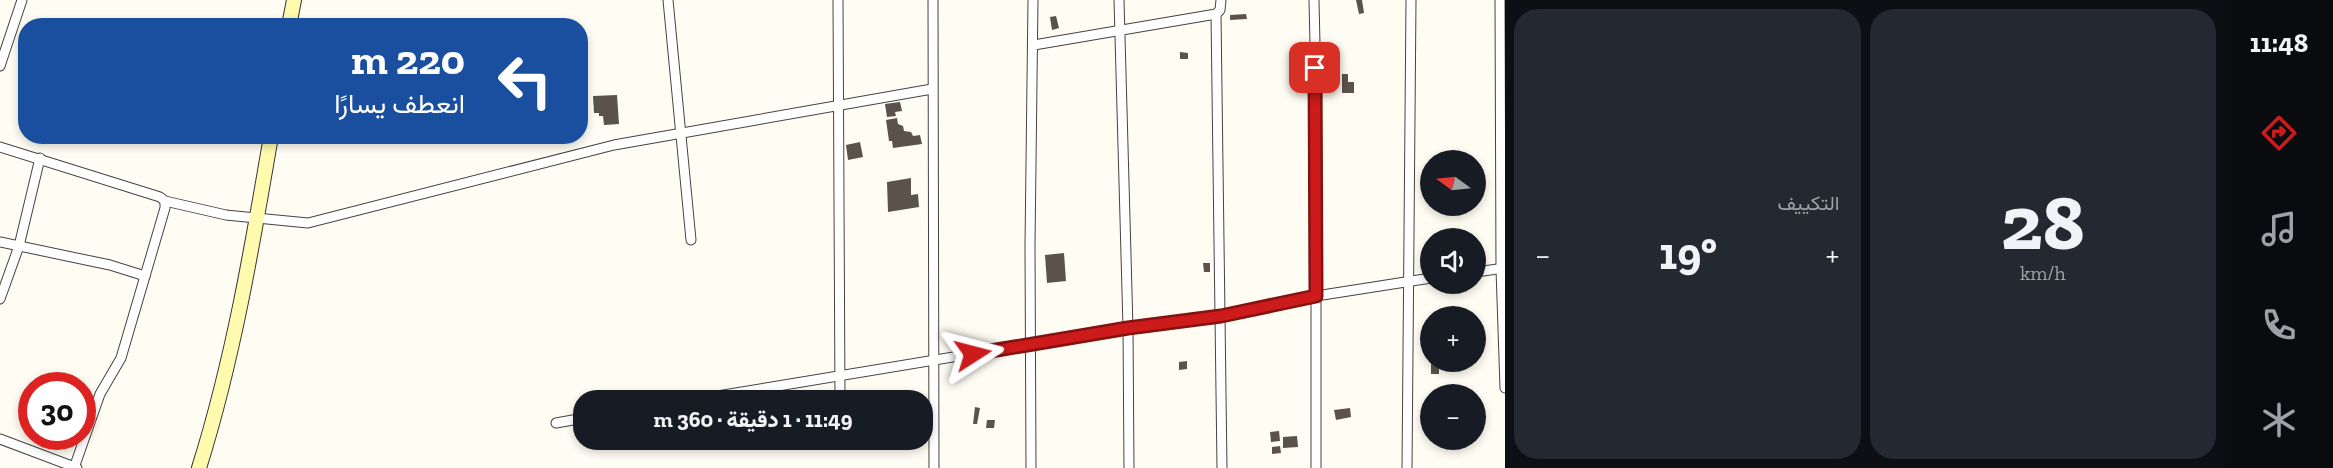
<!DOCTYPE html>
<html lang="ar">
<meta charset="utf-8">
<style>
body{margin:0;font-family:"Zilla Slab",Vazirmatn,serif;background:#242831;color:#f1f3f6;direction:rtl;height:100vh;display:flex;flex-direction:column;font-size:22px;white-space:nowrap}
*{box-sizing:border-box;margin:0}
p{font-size:20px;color:#9ea1a6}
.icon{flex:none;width:33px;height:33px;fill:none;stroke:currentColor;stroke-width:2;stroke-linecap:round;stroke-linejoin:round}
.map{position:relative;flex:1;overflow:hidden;direction:ltr}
.drawer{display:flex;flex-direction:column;gap:9px;padding:9px;background:#0d0f14;width:720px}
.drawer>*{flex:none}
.guide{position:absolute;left:18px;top:18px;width:570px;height:126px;border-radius:24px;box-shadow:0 3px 9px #0003;direction:rtl;background:#1a4fa0;color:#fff;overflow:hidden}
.needle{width:39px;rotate:285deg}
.fabs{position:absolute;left:1420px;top:150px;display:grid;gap:12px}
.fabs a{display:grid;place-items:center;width:66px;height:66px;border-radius:50%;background:#171b24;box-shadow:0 3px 9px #0003;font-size:30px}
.speed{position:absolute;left:18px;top:372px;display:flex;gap:12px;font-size:30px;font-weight:700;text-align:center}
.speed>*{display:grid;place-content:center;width:78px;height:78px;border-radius:50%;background:#171b24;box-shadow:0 3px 9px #0003;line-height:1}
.speed .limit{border:9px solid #d22;background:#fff;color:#111}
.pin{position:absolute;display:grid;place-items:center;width:51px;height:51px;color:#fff;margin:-26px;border-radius:12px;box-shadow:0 3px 9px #0006}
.me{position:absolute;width:66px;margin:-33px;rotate:81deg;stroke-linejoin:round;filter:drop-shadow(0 0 4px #0008)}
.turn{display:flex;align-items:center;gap:21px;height:126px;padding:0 24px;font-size:27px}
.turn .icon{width:78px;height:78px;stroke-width:2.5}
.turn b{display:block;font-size:42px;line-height:51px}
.big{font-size:45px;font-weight:800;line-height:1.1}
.drawer .card{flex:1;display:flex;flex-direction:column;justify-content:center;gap:9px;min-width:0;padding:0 21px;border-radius:24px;background:#242831}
.drawer .dial{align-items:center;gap:0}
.dial b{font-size:78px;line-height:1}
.heat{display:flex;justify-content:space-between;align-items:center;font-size:33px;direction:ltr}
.drawer .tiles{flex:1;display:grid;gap:9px;grid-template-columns:repeat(2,1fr)}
.trip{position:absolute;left:573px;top:390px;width:360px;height:60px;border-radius:24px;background:#171b24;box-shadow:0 3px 9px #0003;font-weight:800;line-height:60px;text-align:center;direction:rtl}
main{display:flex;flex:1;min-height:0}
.tab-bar{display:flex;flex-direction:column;width:108px;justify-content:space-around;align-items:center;background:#090b0e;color:#9ea1a6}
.tab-bar .icon{width:42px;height:42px}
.tab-bar .active{color:#cd1b1b}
.tab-bar b{font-size:27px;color:#f1f3f6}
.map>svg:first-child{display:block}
</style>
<main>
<nav class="tab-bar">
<b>11:48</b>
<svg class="icon active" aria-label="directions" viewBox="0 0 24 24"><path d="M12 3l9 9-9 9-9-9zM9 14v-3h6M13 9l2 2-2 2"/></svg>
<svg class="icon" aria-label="music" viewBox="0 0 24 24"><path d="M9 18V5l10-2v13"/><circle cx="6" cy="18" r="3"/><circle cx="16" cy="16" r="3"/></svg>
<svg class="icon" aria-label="phone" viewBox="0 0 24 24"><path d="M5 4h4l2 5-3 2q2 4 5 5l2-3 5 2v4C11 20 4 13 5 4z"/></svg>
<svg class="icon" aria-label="climate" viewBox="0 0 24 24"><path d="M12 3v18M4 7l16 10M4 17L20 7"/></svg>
</nav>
<section class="drawer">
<div class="tiles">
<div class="card dial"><b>28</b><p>km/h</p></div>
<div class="card"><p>التكييف</p>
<div class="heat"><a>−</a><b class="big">19°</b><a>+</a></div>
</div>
</div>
</section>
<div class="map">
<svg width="1505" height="468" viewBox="0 0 1505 468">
<rect width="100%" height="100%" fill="#fffdf3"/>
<g fill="#5a524b">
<polygon points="1356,0 1362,0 1364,13 1359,14"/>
<polygon points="1246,14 1247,19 1230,20 1230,15"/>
<polygon points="1056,16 1059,28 1052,30 1050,17"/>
<polygon points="1180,52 1188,53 1188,59 1180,59"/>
<polygon points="1342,74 1348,74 1348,82 1354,82 1354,93 1342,93"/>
<polygon points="617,95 619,124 604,125 603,116 599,116 599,113 594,113 593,96"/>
<polygon points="900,102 902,111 895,112 896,116 887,117 885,104"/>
<polygon points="897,118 898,124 903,126 904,131 911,132 913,136 920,135 922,144 893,148 892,141 889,141 886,120"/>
<polygon points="860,142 863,157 848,160 846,145"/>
<polygon points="911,178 911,195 918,194 919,207 888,212 887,182"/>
<polygon points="1064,253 1066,281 1047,283 1045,255"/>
<polygon points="1203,263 1210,263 1210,272 1204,272"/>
<polygon points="1187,361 1187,369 1179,370 1179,362"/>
<rect x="1431" y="362" width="8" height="12"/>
<polygon points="975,407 980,408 977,424 973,424"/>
<polygon points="1350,408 1351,417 1336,420 1334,410"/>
<polygon points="987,420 995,420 994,428 986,428"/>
<polygon points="1279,431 1280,441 1271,442 1270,432"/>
<polygon points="1297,436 1298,447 1283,448 1283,437"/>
<polygon points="1280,446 1281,453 1272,454 1272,447"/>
</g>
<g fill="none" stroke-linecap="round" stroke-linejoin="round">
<defs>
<g id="street">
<polyline points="668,0 691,240"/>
<polyline points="838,0 840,400"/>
<polyline points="933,0 934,468"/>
<polyline points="1119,0 1128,328 1129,468"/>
<polyline points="1314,0 1316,89 1316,468"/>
<polyline points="1500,0 1501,269 1505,388"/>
<polyline points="1216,14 1222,468"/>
<polyline points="1034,45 1216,14 1220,10 1221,0"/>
<polyline points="0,66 22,0"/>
<polyline points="0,147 160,197 165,201 226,215 308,223 614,145 932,89"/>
<polyline points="0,242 110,265 145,276"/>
<polyline points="1476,272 1505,268"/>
<polyline points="0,299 19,246 40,158"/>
<polyline points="693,400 1128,328 1221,316 1316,296 1431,278"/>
<polyline points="556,423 584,418"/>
<polyline points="0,439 77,468"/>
<polyline points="840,440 840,441"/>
<polyline points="74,468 100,394 121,358 165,208 165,201"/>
<polyline points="1031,468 1030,245 1033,0"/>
<polyline points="1407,468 1411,0"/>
</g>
<g id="secondary">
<polyline points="289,26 294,0"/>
<path d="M 199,468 C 233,360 252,248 271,136"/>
</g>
</defs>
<use href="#street" stroke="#434343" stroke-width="11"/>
<use href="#secondary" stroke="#323232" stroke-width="16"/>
<use href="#street" stroke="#fff" stroke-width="9"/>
<use href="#secondary" stroke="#fffaae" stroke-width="14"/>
</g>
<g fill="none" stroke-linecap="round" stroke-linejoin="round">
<defs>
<polyline id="route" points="973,354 1128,328 1221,316 1316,296 1315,68"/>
</defs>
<use href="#route" stroke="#851212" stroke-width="15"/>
<use href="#route" stroke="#cd1b1b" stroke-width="10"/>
</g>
</svg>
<div class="fabs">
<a><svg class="needle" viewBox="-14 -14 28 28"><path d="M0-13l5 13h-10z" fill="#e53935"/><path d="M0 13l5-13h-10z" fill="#9ea1a6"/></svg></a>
<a><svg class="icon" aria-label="sound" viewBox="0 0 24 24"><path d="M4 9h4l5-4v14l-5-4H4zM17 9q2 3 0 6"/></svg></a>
<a>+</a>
<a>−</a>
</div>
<div class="speed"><div class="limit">30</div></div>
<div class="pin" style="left:1315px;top:68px;background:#d93025"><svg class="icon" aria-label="arrive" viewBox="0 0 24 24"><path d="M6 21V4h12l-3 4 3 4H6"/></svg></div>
<svg class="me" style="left:973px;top:354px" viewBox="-20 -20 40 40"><path d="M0-17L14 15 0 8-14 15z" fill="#cd1b1b" stroke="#fff" stroke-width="4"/></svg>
<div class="trip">11:49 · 1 دقيقة · 360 m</div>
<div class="guide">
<div class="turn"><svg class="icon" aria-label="left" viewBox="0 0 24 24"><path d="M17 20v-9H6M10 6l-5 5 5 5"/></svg><div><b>220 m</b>انعطف يسارًا</div></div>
</div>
</div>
</main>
